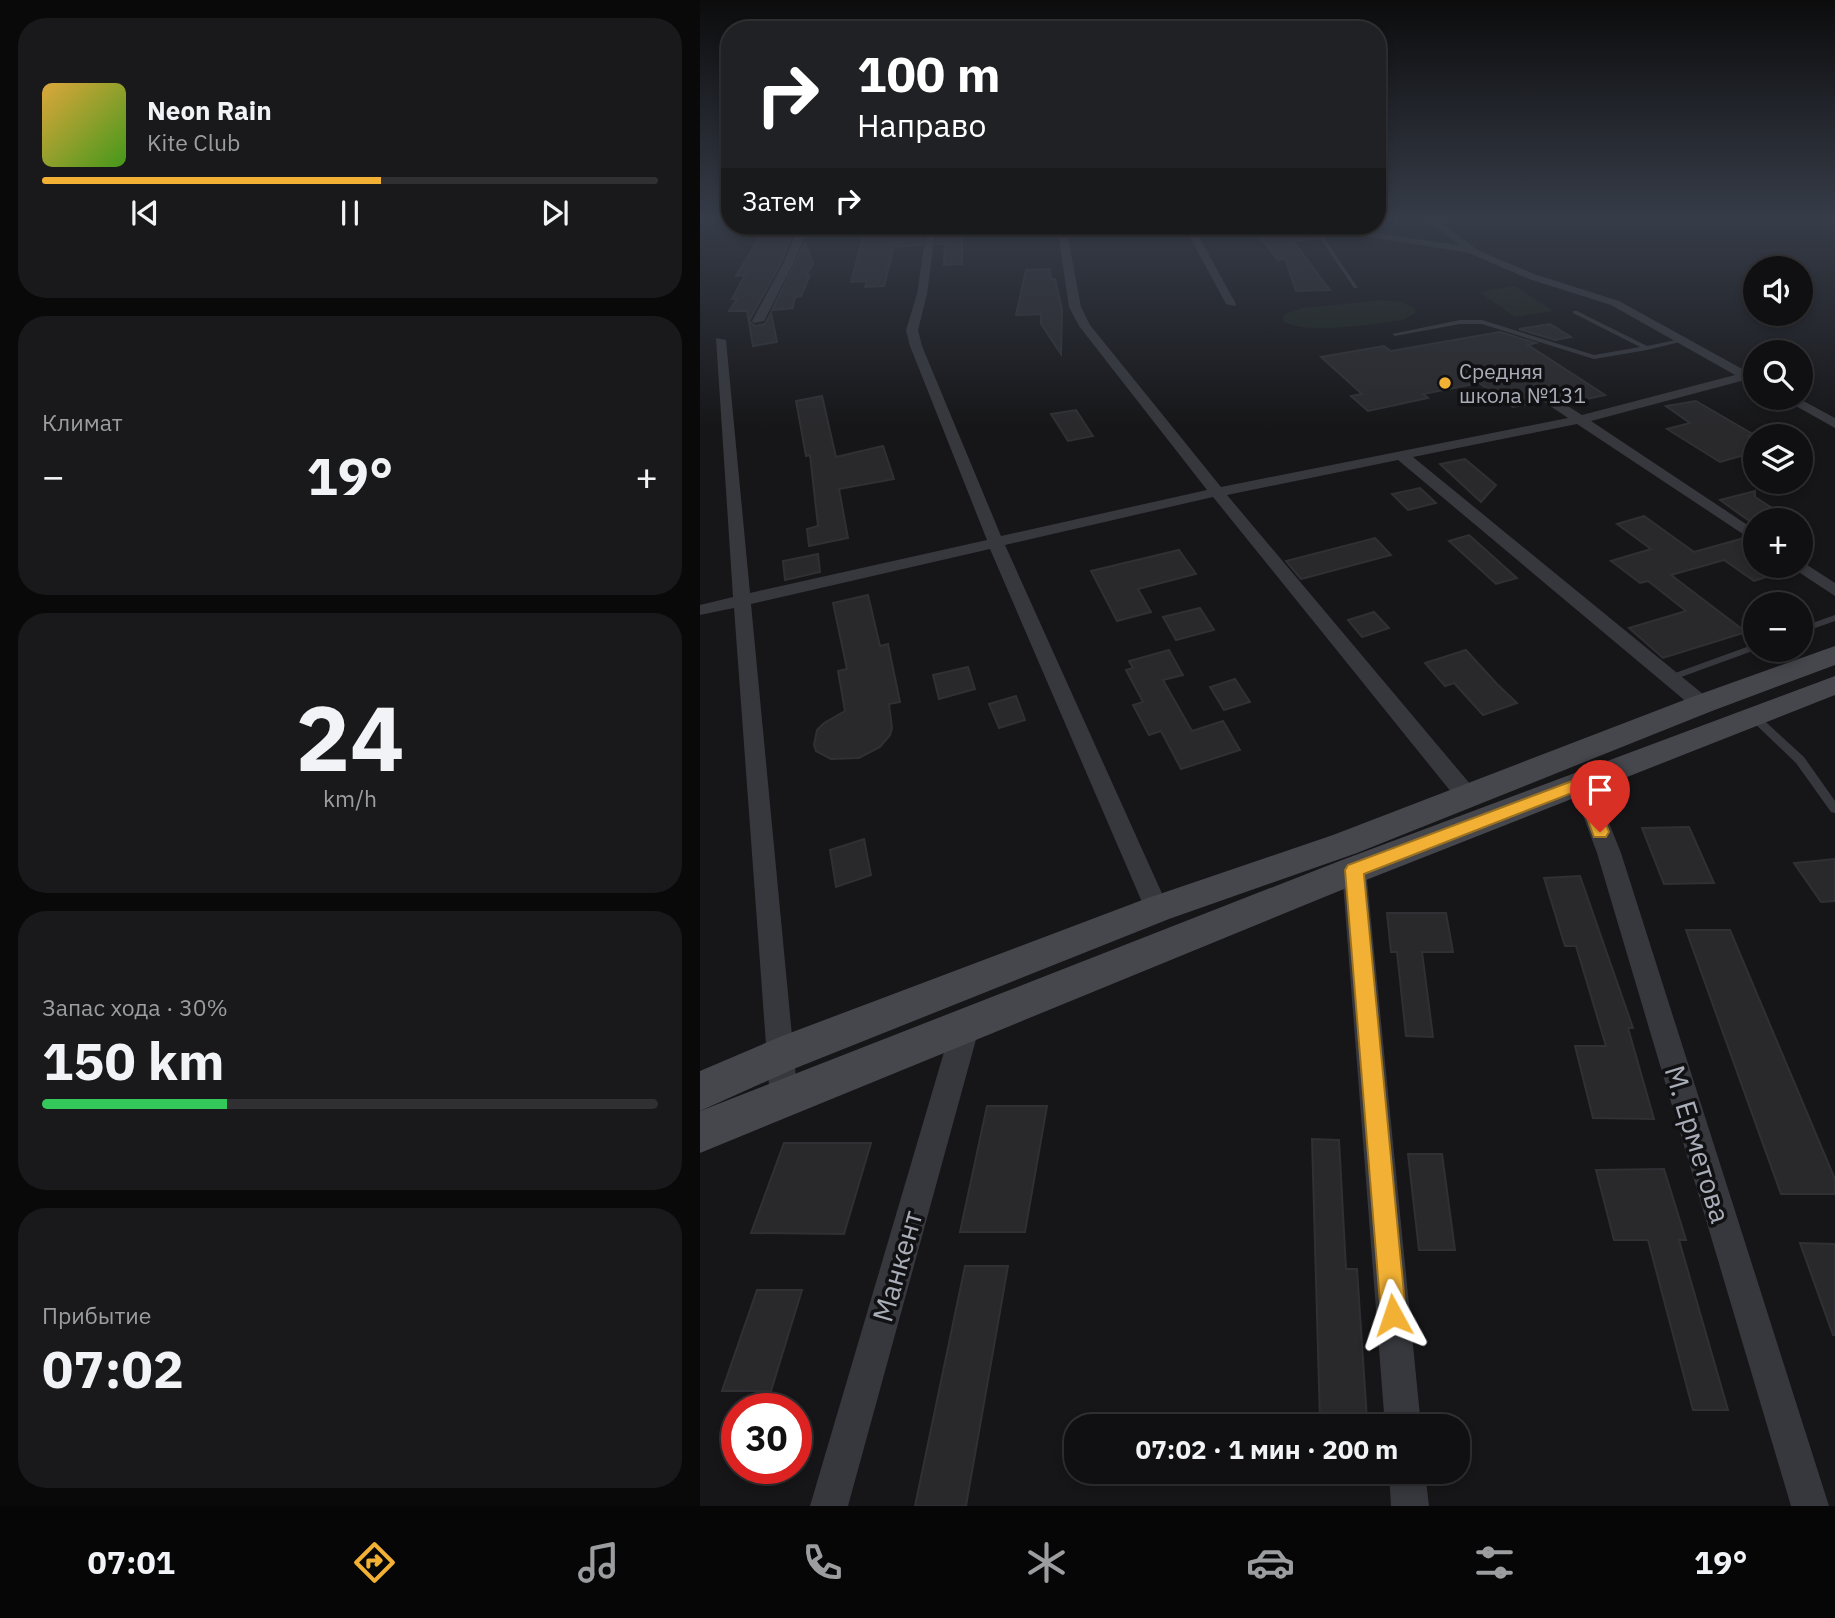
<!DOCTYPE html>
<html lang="ru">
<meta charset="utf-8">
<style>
body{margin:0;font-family:"IBM Plex Sans",sans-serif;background:#19191b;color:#f1f3f6;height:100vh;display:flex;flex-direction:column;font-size:26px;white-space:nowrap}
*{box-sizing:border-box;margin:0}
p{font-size:23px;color:#9c9d9f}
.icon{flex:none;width:38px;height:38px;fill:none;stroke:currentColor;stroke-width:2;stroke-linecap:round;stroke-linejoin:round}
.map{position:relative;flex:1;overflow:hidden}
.side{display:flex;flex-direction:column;gap:18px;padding:18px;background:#09090a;width:700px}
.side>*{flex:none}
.guide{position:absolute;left:21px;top:21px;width:665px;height:214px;border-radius:28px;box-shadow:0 4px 10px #0003,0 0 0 2px #303032;background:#202124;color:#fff;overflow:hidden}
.fabs{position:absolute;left:1043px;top:256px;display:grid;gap:14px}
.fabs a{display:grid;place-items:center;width:70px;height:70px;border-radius:50%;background:#101012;box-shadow:0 4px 10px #0003,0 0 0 2px #303032;font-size:35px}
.speed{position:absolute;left:21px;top:1393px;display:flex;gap:14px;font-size:35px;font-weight:700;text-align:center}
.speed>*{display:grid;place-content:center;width:91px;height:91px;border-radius:50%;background:#101012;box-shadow:0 4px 10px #0003,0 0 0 2px #303032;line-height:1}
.speed .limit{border:10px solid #d22;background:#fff;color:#111}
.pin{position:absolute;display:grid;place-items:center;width:60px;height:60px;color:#fff;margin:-72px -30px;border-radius:50% 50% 50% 0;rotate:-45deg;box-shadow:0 0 7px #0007}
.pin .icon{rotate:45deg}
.me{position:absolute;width:77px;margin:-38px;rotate:355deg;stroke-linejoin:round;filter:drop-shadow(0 0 5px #0008)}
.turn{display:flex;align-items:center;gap:24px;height:147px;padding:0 21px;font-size:32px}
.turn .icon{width:91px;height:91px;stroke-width:2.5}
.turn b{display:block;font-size:49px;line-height:60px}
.then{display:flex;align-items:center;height:66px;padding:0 21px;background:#0003;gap:14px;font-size:26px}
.big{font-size:52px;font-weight:700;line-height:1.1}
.side .tile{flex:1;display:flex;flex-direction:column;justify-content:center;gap:10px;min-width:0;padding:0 24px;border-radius:28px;background:#19191b}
.side .dial{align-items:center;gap:0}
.dial b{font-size:91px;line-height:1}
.song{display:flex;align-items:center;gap:21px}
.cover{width:84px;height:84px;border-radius:10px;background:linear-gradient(135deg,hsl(40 70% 55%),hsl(100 70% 35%))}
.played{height:7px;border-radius:4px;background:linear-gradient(90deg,#f2b134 55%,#303032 55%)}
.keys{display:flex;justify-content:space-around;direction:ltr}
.heat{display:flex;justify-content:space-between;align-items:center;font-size:38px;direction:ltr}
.charge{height:10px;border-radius:5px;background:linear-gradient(90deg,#34c759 30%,#303032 0)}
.trip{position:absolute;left:364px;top:1414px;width:406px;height:70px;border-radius:28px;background:#101012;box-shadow:0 4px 10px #0003,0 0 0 2px #303032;font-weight:700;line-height:70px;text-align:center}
.menu{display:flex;height:112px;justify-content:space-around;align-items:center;background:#060607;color:#9c9d9f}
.menu .icon{width:49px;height:49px}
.menu .selected{color:#f2b134}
.menu b{font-size:32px;color:#f1f3f6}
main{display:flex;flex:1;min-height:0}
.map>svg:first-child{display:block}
</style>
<main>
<section class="side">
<div class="tile">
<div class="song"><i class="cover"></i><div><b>Neon Rain</b><p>Kite Club</p></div></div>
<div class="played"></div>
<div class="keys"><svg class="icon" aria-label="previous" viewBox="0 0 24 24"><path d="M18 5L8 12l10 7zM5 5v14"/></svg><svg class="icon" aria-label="pause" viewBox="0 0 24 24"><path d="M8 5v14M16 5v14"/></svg><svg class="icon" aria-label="next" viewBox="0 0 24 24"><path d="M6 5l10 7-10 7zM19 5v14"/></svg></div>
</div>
<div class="tile"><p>Климат</p>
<div class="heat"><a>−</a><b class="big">19°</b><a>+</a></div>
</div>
<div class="tile dial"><b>24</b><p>km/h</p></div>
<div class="tile"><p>Запас хода · 30%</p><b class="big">150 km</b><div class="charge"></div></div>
<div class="tile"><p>Прибытие</p><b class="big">07:02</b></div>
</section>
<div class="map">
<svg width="1135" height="1506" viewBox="0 0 1135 1506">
<rect width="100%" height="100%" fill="#161618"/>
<g fill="#1c231d">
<polygon points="815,286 853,311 815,317 779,292"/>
<path d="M 682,300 L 703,302 L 715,309 L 715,313 L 703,320 C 677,323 603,337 582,320 L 585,314 L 603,308 Z"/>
</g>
<g fill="#29292c" stroke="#303034" stroke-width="2">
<polygon points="166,226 224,228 222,245 194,247 184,286 165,287 167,281 151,282"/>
<polygon points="262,226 262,264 244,265 245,244 236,244 239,227"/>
<polygon points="551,226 599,226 612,230 618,239 593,241 630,290 596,291 585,259 578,260"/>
<polygon points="95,228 82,261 49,321 55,326 65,324 71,313 77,342 53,346 47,311 29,311 37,299 32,299 45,275 36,276 64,230"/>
<polygon points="105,243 113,264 106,275 110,275 101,296 95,297 93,308 72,310"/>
<polygon points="350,269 351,279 355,279 362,309 361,354 341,324 341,314 316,315 326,270"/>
<polygon points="850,324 871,337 855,340 819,329"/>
<polygon points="800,332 836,343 828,345 905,395 868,403 835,384 828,391 839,402 813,407 779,383 723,394 728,398 668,411 651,396 662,394 621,357 684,346 691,351"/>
<polygon points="122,396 136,457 183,446 194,479 139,489 148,538 109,546 107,529 118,526 110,455 106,456 96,401"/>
<polygon points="996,401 1056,436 1048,436 1055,440 1055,452 1020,462 967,429 990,423 966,406"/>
<polygon points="376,410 393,436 368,441 351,414"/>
<polygon points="765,459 796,485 781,502 740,464"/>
<polygon points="720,488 736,503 708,510 692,494"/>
<polygon points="1055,491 1055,497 1091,520 1048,520 1020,500"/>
<polygon points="944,516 994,552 1044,538 1049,552 1055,556 1055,565 1068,565 1079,573 1054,581 1024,560 971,575 1046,632 963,658 929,628 986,611 948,581 940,583 911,561 951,549 917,524"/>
<polygon points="769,535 817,578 796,584 749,541"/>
<polygon points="675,538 691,555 601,579 586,561"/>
<polygon points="479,550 496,574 438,589 451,612 417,621 391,571"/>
<polygon points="118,554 120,572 85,580 83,561"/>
<polygon points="168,595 180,646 188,644 200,702 189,704 192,728 190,735 180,747 159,758 131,759 116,751 114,745 117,730 124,723 145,711 138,671 147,669 133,603"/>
<polygon points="500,608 514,630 476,640 463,617"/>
<polygon points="674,612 689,628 662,637 648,620"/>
<polygon points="469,650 483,675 463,680 492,731 523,721 540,750 481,769 461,731 449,735 433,705 443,702 426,670 433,668 429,661"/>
<polygon points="766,650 797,684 817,703 783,715 754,683 745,686 725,663"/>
<polygon points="268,667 275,689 239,699 233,675"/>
<polygon points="535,679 550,702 524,710 510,687"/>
<polygon points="316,696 325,720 299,728 289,704"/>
<polygon points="989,827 1014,883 964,884 942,828"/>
<polygon points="164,839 171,875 136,887 130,850"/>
<polygon points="1135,859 1135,901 1121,902 1094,863"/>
<polygon points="880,876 933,1028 928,1028 954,1119 893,1118 875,1046 906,1046 876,946 865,946 844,878"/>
<polygon points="687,913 746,913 753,952 722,952 733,1037 706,1036 697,952 691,952"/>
<polygon points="986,930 1030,930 1135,1179 1135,1194 1081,1194"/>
<polygon points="287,1106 347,1106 325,1232 260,1232"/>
<polygon points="612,1139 639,1140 646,1269 657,1269 667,1420 620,1420"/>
<polygon points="84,1143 171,1143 144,1234 51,1233"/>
<polygon points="708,1154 742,1154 755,1250 719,1250"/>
<polygon points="964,1169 986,1240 979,1240 1028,1410 993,1410 948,1240 914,1240 896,1170"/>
<polygon points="1100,1243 1135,1244 1135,1335 1133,1335"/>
<polygon points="265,1266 308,1266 266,1506 215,1506"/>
<polygon points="57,1290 102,1290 71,1391 22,1391"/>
</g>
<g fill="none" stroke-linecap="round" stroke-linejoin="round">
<g fill="#37383d" fill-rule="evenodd">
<polygon points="612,226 616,226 658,288 654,288"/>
<polygon points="873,311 877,311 947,346 981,339 984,341 947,350 894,359 782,324 760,324 695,336 692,334 760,320 782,320 894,355 940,347 873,313"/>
<polygon points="1135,615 1135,621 1101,633 1101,627"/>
<polygon points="1055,644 1055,649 1058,649 973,680 967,680 965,678 967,676"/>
<polygon points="1053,713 1057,714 1104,757 1135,801 1135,813 1131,812 1096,763 1049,718 1048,716"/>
</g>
<g fill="#37383d" fill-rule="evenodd">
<polygon points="725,218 735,218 776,249 796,258 837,275 919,301 1055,376 1054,381 1045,380 891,421 1055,530 1055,542 877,424 713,457 1009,699 1012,704 1009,709 995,709 698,460 527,495 776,791 779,797 776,803 768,805 760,803 513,497 305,545 469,909 466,916 457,919 448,916 445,909 290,549 51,604 98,1099 94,1109 84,1113 74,1109 70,1099 34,608 0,615 0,605 33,597 16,338 26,340 50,593 287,540 210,346 206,330 217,294 227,226 236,226 227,294 218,330 222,346 301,536 507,490 379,326 369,307 357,226 366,226 381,307 390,325 521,487 868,418 831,393 830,390 836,386 882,415 1035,375 911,305 829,279 769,253 602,226 624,226 759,245"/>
<polygon points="99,226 109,226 94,262 64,321 54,323 52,321 84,262"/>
<polygon points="484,226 493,226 536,304 535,306 526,304"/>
<polygon points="1080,397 1096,397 1135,418 1135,428"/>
<polygon points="1101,561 1135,583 1135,596 1088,565 1101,565"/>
<polygon points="882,775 890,777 893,783 921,853 1129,1506 1091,1506 897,853 871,783 874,777"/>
<polygon points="654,860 662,863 666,870 721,1426 685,1426 642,870 646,863"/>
<polygon points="266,1012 276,1016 280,1025 148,1506 110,1506 252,1025 256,1016"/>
<polygon points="689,1472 725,1472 729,1506 691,1506"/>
</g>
<g fill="#45474d" fill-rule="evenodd">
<polygon points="1135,646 1135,665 1012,711 657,853 469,919 96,1068 0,1111 0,1071 82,1036 445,899 633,835 992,697"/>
<polygon points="1135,676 1135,695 666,880 0,1153 0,1111 642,860"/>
</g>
</g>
<linearGradient id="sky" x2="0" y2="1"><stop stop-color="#0c0c0d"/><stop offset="0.51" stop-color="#363c48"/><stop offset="1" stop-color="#363c48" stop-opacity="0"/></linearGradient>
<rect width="1135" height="429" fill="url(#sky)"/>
<polygon fill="#f2b134" stroke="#9d7322" stroke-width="2" points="883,777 891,783 909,832 906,837 894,837 877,791 664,874 706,1315 702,1324 693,1328 684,1324 681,1315 645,870 648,865"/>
<circle fill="#f2b134" stroke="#111113" stroke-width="2.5" cx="745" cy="383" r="7"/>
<g text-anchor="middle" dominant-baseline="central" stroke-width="7" stroke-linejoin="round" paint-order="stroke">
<g font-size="21" fill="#a8adb8" stroke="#111113" text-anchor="start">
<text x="759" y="371">Средняя<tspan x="759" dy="24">школа №131</tspan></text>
</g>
<g font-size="28" fill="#a8adb8" stroke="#111113">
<text transform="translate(998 1144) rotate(73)">М. Ерметова</text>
<text transform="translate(197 1266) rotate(-74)">Манкент</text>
</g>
</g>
</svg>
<div class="fabs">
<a><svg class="icon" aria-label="sound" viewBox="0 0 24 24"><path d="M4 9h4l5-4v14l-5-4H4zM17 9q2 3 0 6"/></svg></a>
<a><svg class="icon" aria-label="search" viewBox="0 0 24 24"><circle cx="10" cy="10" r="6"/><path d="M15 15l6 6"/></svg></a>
<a><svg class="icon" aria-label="layers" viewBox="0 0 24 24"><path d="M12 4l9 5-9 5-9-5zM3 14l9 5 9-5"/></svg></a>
<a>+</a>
<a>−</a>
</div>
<div class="speed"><div class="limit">30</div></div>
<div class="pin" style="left:900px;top:832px;background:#d93025"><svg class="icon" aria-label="arrive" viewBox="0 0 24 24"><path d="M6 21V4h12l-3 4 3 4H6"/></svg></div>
<svg class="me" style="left:693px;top:1315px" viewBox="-20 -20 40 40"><path d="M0-17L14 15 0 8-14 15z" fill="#f2b134" stroke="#fff" stroke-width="4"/></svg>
<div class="trip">07:02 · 1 мин · 200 m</div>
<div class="guide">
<div class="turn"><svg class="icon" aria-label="right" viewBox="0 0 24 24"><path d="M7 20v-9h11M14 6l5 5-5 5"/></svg><div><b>100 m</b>Направо</div></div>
<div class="then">Затем<svg class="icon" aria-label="right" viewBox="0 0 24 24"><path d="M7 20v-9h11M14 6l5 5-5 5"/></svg></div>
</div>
</div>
</main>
<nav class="menu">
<b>07:01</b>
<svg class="icon selected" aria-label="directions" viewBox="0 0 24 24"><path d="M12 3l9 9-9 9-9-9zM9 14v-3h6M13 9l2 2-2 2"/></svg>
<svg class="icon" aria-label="music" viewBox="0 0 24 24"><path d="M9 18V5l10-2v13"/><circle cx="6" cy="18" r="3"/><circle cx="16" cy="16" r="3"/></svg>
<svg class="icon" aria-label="phone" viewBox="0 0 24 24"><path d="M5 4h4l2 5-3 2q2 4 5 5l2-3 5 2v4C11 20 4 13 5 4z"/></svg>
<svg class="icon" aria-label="climate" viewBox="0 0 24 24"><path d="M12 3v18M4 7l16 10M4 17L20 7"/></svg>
<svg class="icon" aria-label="car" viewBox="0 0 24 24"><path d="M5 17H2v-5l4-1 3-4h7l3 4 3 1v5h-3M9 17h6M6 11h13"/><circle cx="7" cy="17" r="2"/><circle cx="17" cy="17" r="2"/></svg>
<svg class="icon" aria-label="filters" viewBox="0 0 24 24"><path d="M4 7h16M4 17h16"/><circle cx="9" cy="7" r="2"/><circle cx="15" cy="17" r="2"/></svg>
<b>19°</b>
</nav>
